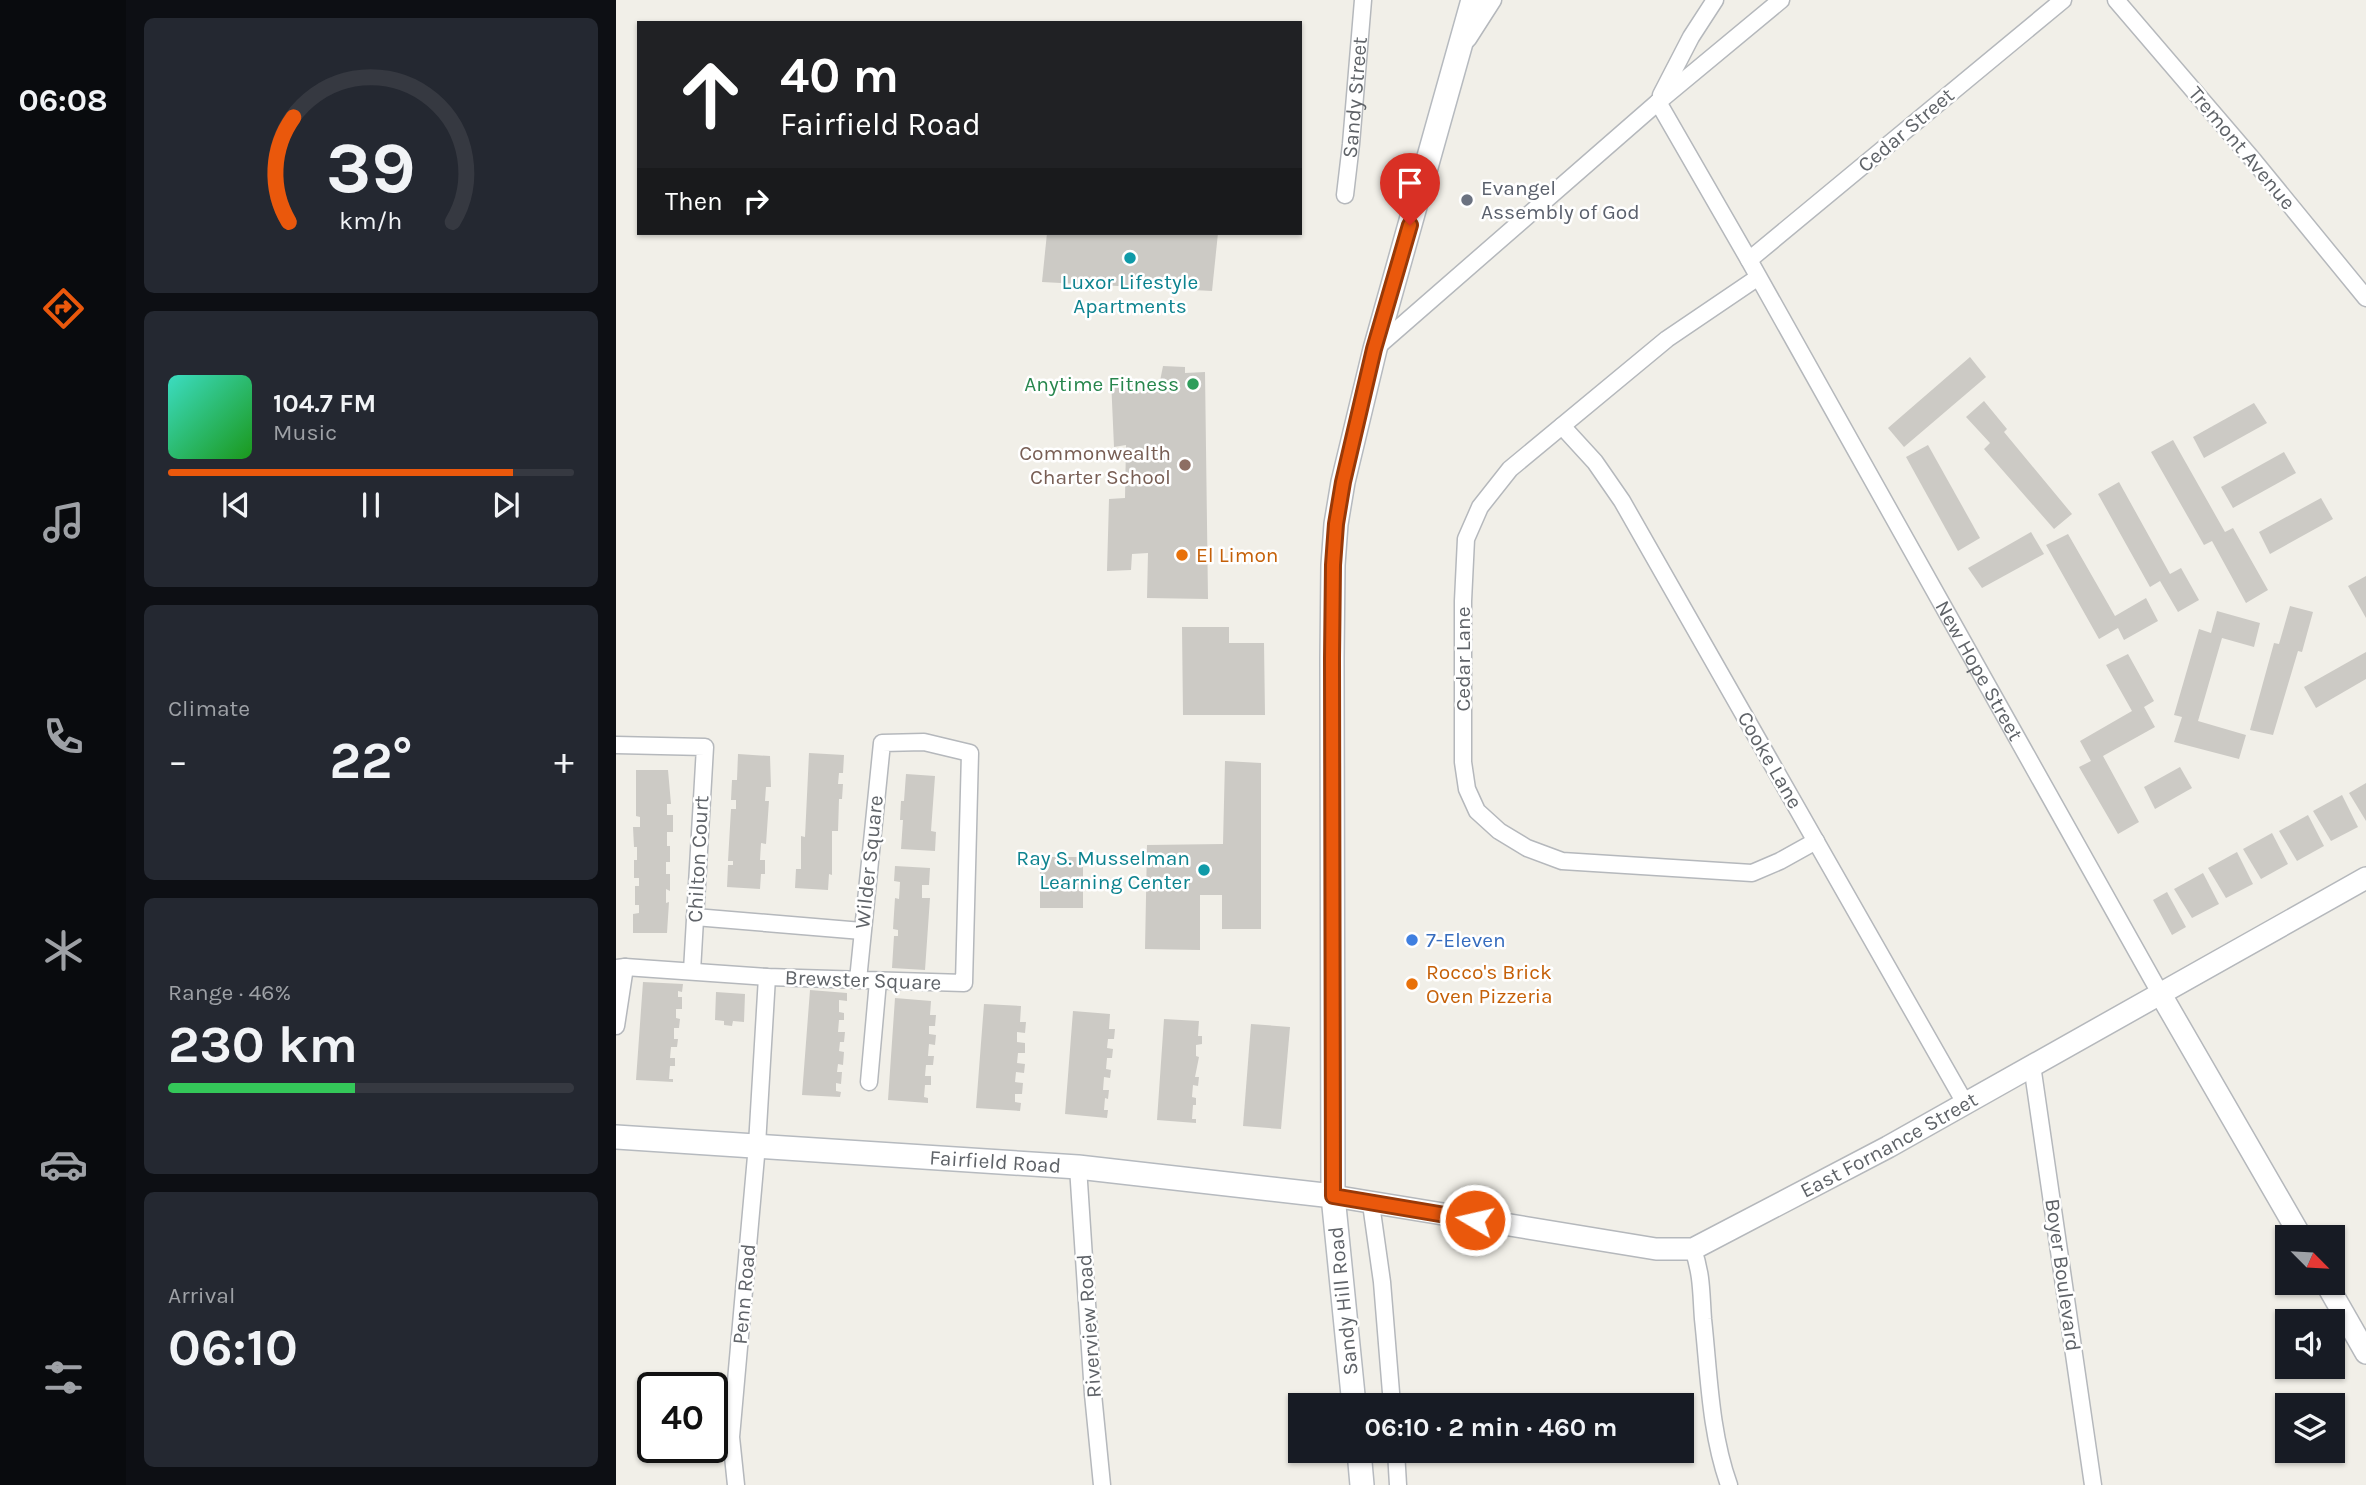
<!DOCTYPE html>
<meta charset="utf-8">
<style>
body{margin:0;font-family:Karla,sans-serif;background:#242831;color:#f1f3f6;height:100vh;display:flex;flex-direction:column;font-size:26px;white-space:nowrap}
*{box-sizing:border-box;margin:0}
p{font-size:23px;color:#9ea1a6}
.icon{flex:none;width:38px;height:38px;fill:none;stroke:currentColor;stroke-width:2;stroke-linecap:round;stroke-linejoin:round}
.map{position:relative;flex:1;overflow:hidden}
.sheet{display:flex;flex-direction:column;gap:18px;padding:18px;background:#0d0f14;width:490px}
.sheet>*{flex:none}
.hud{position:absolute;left:21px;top:21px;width:665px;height:214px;border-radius:0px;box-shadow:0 2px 5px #0004;background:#202124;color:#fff;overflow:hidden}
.needle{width:46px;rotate:114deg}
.tools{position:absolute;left:1659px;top:1225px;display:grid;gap:14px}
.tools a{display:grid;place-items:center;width:70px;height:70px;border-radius:0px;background:#171b24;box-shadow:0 2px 5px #0004;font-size:35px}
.speed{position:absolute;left:21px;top:1372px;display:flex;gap:14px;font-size:35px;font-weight:700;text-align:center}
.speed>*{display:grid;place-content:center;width:91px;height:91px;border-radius:50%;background:#171b24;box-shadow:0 2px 5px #0004;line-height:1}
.speed .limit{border:4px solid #111;border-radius:10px;background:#fff;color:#111}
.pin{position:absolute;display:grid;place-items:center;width:60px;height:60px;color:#fff;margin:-72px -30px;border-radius:50% 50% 50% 0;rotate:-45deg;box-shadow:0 0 7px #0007}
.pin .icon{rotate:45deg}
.me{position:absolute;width:77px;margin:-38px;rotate:279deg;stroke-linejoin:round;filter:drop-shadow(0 0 5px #0008)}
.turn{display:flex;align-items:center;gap:24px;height:147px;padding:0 28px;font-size:32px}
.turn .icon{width:91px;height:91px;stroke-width:2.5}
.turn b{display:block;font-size:49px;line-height:60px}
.then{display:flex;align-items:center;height:66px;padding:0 28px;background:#0003;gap:14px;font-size:26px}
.big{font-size:52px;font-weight:700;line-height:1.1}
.sheet .card{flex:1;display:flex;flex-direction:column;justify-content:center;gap:10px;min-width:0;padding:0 24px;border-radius:10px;background:#242831}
.sheet .dial{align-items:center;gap:0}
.dial svg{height:182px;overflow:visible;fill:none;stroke:#363941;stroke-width:7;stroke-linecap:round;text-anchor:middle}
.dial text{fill:#f1f3f6;stroke:none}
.song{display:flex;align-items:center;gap:21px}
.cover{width:84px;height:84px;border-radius:10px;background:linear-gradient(135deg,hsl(170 70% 55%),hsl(120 70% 35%))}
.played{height:7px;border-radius:4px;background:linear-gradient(90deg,#ea580c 85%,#363941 85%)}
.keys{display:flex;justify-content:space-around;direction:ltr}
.heat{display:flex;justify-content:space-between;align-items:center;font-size:38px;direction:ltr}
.charge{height:10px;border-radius:5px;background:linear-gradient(90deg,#34c759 46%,#363941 0)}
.trip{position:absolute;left:672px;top:1393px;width:406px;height:70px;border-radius:0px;background:#171b24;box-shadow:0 2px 5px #0004;font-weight:700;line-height:70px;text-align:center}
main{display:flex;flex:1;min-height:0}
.menu{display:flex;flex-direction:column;width:126px;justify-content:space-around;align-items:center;background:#090b0e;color:#9ea1a6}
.menu .icon{width:49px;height:49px}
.menu .active{color:#ea580c}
.menu b{font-size:32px;color:#f1f3f6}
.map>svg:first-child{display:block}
</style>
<main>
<nav class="menu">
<b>06:08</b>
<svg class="icon active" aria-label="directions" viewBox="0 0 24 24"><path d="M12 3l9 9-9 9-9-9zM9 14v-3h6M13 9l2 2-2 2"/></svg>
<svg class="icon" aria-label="music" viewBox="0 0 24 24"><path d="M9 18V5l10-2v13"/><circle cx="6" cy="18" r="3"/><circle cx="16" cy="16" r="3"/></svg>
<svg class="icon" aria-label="phone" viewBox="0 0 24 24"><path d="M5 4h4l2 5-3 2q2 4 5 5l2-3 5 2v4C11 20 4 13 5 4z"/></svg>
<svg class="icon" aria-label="climate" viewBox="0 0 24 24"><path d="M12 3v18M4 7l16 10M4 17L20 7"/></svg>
<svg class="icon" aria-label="car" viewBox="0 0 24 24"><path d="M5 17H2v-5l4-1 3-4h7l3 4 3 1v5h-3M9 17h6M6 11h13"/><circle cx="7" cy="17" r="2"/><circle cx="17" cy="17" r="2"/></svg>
<svg class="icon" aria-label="filters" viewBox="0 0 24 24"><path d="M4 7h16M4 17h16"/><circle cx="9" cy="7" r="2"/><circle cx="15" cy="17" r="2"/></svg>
</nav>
<section class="sheet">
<div class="card dial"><svg viewBox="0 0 100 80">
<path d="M14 69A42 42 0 1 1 86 69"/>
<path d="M14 69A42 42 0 0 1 16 23" stroke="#ea580c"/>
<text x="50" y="56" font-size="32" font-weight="700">39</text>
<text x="50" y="72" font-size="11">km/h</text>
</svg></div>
<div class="card">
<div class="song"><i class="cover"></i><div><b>104.7 FM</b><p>Music</p></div></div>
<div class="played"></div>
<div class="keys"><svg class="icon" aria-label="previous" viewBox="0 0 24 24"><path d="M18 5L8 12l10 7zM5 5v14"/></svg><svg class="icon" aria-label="pause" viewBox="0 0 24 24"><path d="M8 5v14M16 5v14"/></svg><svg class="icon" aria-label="next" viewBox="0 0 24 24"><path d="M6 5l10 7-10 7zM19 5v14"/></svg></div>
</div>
<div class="card"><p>Climate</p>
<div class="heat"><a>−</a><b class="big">22°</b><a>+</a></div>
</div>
<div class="card"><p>Range · 46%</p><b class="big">230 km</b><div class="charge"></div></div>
<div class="card"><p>Arrival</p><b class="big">06:10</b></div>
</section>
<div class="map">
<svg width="1750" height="1485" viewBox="0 0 1750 1485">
<rect width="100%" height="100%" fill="#f1efe8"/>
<g fill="#cccac5">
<polygon points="431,233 602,233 596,291 426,282"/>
<polygon points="1354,357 1370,377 1288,447 1272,428"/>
<polygon points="547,366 569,367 569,373 589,372 592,599 531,598 532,553 516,554 515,570 491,571 493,499 509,498 510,445 498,447 495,379 544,381"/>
<polygon points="1368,401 1391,429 1388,432 1456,514 1438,529 1368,449 1374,443 1350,417"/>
<polygon points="1638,403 1651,423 1588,458 1577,437"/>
<polygon points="1557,440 1609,532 1617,528 1652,590 1630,603 1596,541 1588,545 1535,452"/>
<polygon points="1312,445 1364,538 1342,551 1290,457"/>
<polygon points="1668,452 1680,473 1617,508 1605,487"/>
<polygon points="1503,482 1554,574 1565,568 1583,600 1562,612 1544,581 1534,587 1482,494"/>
<polygon points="1705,498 1717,519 1654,554 1643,532"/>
<polygon points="1415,532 1428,554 1366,588 1352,568"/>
<polygon points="1452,534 1499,616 1530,598 1542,621 1508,640 1502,628 1483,639 1430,545"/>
<polygon points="1750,576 1750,618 1732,586"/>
<polygon points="1674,606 1697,612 1686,652 1682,651 1657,735 1634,730 1658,643 1663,644"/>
<polygon points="1601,611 1644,623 1638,647 1606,638 1582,721 1630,735 1623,759 1558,742 1566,717 1558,715 1583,629 1595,633"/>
<polygon points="566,627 613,627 613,643 648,643 649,715 567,715"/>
<polygon points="1750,652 1750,679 1700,708 1688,687"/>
<polygon points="1512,654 1538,701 1528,707 1539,727 1487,756 1523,822 1502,834 1463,767 1475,761 1464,741 1516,711 1490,665"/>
<polygon points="193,753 228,755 227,773 223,773 222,784 227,784 226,799 223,799 222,831 216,831 216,875 213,874 212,890 179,888 180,869 185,869 185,836 189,837"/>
<polygon points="122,754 154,756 155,787 150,787 149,801 153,801 150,844 145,843 144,860 149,860 149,874 145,874 144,889 111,887 112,865 117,865 117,861 112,861 115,809 120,809 120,800 115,800 116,780 121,780"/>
<polygon points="609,761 645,763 645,929 606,929 606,895 584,895 584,950 529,949 531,845 607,844"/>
<polygon points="1564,767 1576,788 1539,809 1528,787"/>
<polygon points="20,770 52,770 55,804 51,804 51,815 57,815 57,832 51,832 51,846 54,846 54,862 50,862 50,874 54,874 54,891 50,889 50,903 53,902 51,933 17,933 17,914 23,913 23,905 19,905 19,886 23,886 23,878 18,878 18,860 21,860 21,847 18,847 17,827 24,827 24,817 20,816"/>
<polygon points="290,774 319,776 315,831 320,832 319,851 285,849 287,820 284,820 285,801 288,801"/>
<polygon points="1750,783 1750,821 1733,793"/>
<polygon points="1726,795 1742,827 1715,841 1697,811"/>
<polygon points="1692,815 1708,846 1681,861 1663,831"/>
<polygon points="1656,833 1672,864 1645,879 1627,849"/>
<polygon points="1621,852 1637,884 1610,898 1592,868"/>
<rect x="424" y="857" width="43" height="51"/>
<polygon points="279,866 314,868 313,885 306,885 306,898 314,898 309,970 276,968 278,936 282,936 282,930 277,929 279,898 283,899 284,882 278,881"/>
<polygon points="1587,873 1603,904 1576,918 1558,889"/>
<polygon points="1551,892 1570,927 1556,935 1537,900"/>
<polygon points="27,982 67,984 66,992 62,991 62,997 66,997 66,1009 60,1009 60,1018 64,1019 63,1028 58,1028 58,1039 62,1039 61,1047 55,1047 54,1058 59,1058 59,1066 54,1066 53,1079 57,1079 57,1082 20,1080"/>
<polygon points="194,990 231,993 231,1001 223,1000 223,1012 228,1013 228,1020 223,1020 222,1032 229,1032 228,1042 224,1042 223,1051 228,1052 227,1065 222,1064 221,1072 226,1072 225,1084 220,1083 220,1091 225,1092 224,1097 186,1095"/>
<polygon points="100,992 129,994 128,1022 117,1021 116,1026 108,1025 108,1021 99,1020"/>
<polygon points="279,998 315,1001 314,1015 320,1015 319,1026 313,1026 313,1034 320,1035 319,1045 313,1044 312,1056 318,1056 317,1065 310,1065 309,1076 315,1076 315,1085 309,1085 308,1097 312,1098 312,1103 272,1100"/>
<polygon points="368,1004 405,1006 404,1022 410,1022 409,1033 401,1032 401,1042 409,1043 409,1053 402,1053 401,1063 409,1064 408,1073 400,1072 399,1082 407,1083 406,1094 399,1094 399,1102 405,1103 404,1111 360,1108"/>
<polygon points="457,1011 494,1014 493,1029 499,1029 498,1039 492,1039 491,1048 497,1049 496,1058 491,1058 490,1069 495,1070 494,1078 488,1077 487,1090 493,1090 492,1099 489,1098 488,1110 492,1110 491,1118 449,1114"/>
<polygon points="548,1019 583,1021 582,1036 586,1036 586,1044 580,1045 580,1056 583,1057 579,1077 583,1077 582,1086 577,1085 576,1097 580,1098 580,1105 577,1105 576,1119 580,1119 580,1123 541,1120"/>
<polygon points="635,1024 674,1027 665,1129 627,1126"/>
</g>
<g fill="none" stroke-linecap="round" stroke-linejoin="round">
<defs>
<g id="minor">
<polyline points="1500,0 1638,161 1750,298"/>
<polyline points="852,39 877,0"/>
<polyline points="1045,95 1075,37 1099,0"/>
<path id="s1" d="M 1042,102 L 1133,260 L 1544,993"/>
<path id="s2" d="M 729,195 L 735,144 L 747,0"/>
<polyline points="1133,260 1447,0"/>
<polyline points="1141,278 1051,339 894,469 864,507 850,539 847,601 847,762 851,789 861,811 883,831 911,848 946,861 1136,873 1164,861 1200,841"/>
<polyline points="761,347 1042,102 1165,0"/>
<polyline points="946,426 979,462 1006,501 1349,1103"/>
<polyline points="0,745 89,747 76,971"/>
<polyline points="79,917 246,931"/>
<polyline points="0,968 9,967 151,977 348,983 354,753 308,742 266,743 242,980"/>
<polyline points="0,1026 9,967"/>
<polyline points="1416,1065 1477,1485"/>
<polyline points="253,1082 262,981"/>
<polyline points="462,1167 477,1394 486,1485"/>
<polyline points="755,1204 766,1282 776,1405"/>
<path d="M 1077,1249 C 1086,1275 1085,1292 1087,1319 C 1093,1374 1094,1432 1113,1485"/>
<polyline points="780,1451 782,1485"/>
<polyline points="120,1485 115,1437 141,1145 151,977"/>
</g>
<g id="tertiary">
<polyline points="1544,993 1685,1237"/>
<path id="s3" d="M 717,1196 L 1040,1249 L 1077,1249 L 1272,1147 L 1750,878"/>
<polyline points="1710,1283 1750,1353"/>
</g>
<g id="secondary">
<path id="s4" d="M 0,1137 L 462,1167 L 717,1196"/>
<polyline points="738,1405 717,1196 716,658 717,565 720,524 727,482 759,349 857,0"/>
<polyline points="743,1451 746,1485"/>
</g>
</defs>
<use href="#minor" stroke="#b5b8bc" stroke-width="19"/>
<use href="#tertiary" stroke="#b5b8bc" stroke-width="24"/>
<use href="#secondary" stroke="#b6babf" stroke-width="26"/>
<use href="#minor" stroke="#fff" stroke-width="16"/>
<use href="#tertiary" stroke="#fff" stroke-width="21"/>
<use href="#secondary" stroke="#fff" stroke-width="23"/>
</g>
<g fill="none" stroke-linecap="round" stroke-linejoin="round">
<defs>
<polyline id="route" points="794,225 758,349 727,482 720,524 717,565 716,658 717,1196 859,1220"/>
</defs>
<use href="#route" stroke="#983908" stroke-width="18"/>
<use href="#route" stroke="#ea580c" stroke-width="12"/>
</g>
<circle fill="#6b7280" stroke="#fff" stroke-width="2.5" cx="851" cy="200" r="7"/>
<g fill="#0f9aa8" stroke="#fff" stroke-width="2.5">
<circle cx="514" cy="258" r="7"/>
<circle cx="588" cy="870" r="7"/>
</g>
<circle fill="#2e9e5b" stroke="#fff" stroke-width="2.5" cx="577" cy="384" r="7"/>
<circle fill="#8d6e63" stroke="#fff" stroke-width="2.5" cx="569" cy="465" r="7"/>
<g fill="#e8710a" stroke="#fff" stroke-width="2.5">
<circle cx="566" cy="555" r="7"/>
<circle cx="796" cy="984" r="7"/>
</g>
<circle fill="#3f7fe0" stroke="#fff" stroke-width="2.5" cx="796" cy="940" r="7"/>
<g text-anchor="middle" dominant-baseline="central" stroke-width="5" stroke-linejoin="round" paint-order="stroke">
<g font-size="21" fill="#5f6368" stroke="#fff">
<text stroke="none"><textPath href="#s2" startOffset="98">Sandy Street</textPath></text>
<text transform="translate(1290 130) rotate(-40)">Cedar Street</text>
<text transform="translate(1626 148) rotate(50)">Tremont Avenue</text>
<text transform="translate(847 659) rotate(-90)">Cedar Lane</text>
<text stroke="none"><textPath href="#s1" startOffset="653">New Hope Street</textPath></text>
<text transform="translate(1154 760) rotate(60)">Cooke Lane</text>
<text transform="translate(82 859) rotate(-87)">Chilton Court</text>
<text transform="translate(253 862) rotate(-84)">Wilder Square</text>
<text transform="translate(247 980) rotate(2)">Brewster Square</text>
<text stroke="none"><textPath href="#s3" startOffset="586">East Fornance Street</textPath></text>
<text stroke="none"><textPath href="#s4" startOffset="380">Fairfield Road</textPath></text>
<text transform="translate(1447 1275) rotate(82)">Boyer Boulevard</text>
<text transform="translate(128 1294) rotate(-85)">Penn Road</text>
<text transform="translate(727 1301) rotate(-96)">Sandy Hill Road</text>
<text transform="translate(473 1326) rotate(-94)">Riverview Road</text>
</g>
<g font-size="21" fill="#5b616d" stroke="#fff" text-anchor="start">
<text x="865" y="188">Evangel<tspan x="865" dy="24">Assembly of God</tspan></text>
</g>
<g font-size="21" fill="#0d838f" stroke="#fff">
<text x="514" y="282">Luxor Lifestyle<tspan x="514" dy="24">Apartments</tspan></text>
<text x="574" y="858" text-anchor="end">Ray S. Musselman<tspan x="574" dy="24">Learning Center</tspan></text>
</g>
<g font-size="21" fill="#27864d" stroke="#fff" text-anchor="end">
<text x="563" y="384">Anytime Fitness</text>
</g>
<g font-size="21" fill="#785e54" stroke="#fff" text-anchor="end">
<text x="555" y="453">Commonwealth<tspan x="555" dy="24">Charter School</tspan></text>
</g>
<g font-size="21" fill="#c56008" stroke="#fff" text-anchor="start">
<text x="580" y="555">El Limon</text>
<text x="810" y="972">Rocco's Brick<tspan x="810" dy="24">Oven Pizzeria</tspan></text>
</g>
<g font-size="21" fill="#366cbe" stroke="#fff" text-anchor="start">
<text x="810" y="940">7-Eleven</text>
</g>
</g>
</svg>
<div class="tools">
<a><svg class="needle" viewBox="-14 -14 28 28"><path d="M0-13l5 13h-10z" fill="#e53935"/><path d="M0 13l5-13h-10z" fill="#9ea1a6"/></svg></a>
<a><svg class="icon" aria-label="sound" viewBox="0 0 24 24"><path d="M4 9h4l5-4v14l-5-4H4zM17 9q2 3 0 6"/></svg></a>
<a><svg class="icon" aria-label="layers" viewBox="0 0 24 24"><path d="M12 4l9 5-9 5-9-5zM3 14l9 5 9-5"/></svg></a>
</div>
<div class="speed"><div class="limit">40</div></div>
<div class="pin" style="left:794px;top:225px;background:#d93025"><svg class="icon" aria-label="arrive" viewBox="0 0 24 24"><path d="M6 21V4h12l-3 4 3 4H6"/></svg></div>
<svg class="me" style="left:859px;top:1220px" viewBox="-20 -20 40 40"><circle r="17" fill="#ea580c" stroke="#fff" stroke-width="3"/><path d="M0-11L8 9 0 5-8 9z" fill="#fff"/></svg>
<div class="trip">06:10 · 2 min · 460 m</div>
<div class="hud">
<div class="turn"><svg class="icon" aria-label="ahead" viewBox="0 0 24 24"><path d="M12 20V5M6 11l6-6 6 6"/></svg><div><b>40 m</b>Fairfield Road</div></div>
<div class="then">Then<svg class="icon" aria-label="right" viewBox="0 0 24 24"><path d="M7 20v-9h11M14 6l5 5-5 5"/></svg></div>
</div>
</div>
</main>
